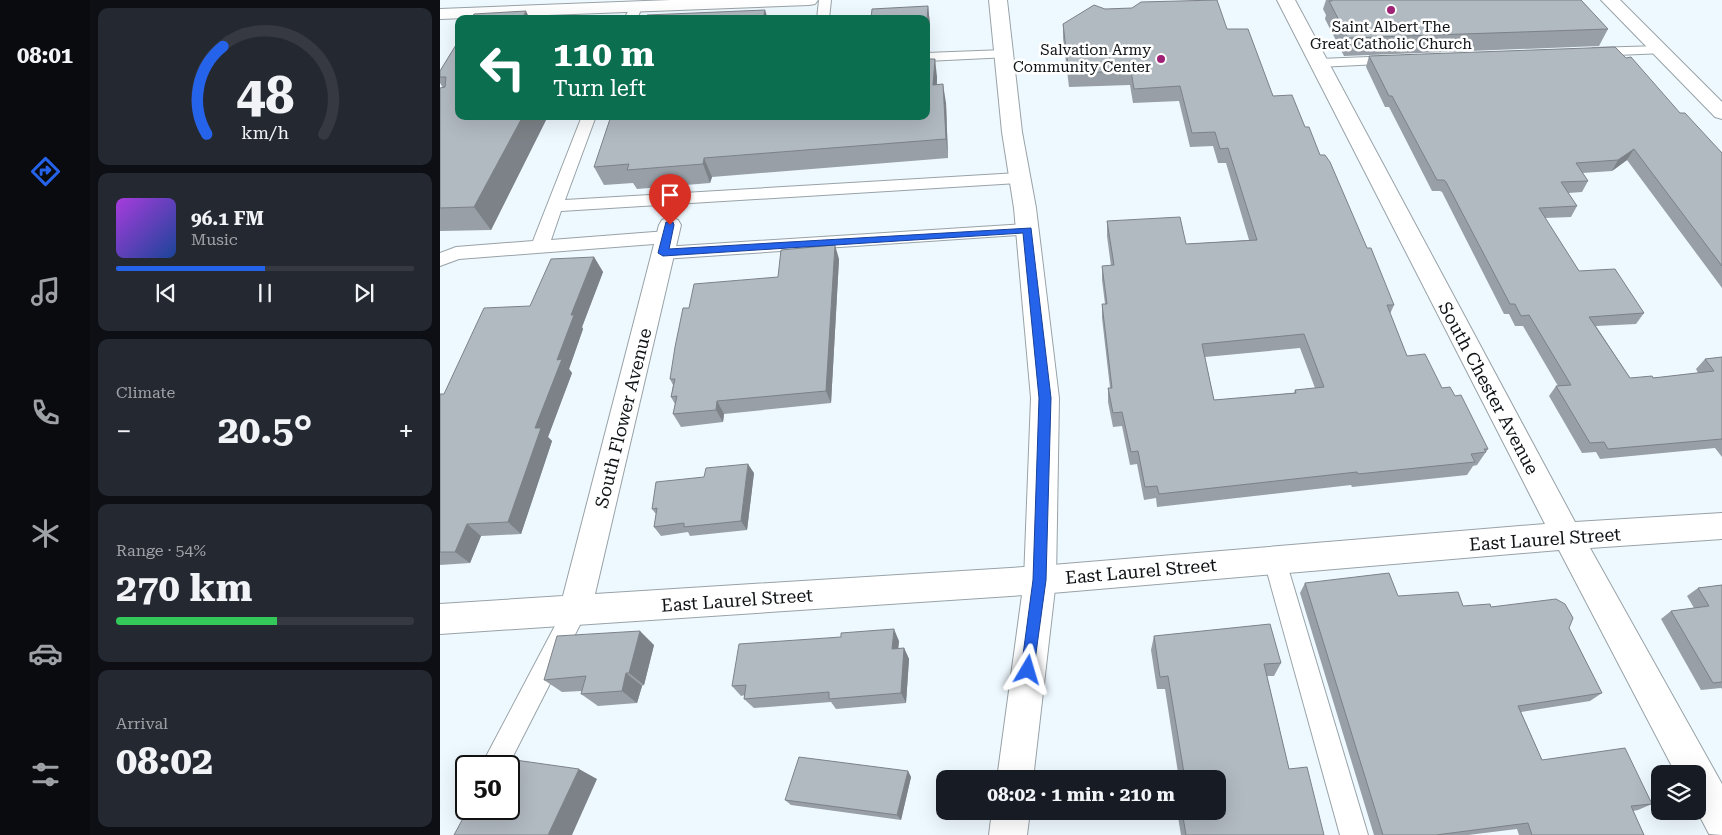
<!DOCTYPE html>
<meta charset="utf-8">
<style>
body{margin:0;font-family:"Roboto Serif",serif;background:#242831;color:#f1f3f6;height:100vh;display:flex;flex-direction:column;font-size:19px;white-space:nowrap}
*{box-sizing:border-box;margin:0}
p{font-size:16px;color:#9ea1a6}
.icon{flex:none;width:28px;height:28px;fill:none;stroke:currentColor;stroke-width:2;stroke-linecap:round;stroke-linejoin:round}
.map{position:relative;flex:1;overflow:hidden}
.side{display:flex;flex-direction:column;gap:8px;padding:8px;background:#0d0f14;width:350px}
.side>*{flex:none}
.hud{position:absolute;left:15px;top:15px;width:475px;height:105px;border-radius:10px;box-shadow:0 5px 20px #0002;background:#0b6e4f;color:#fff;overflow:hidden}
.tools{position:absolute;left:1211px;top:765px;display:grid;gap:10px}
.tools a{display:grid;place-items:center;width:55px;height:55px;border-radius:10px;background:#171b24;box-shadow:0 5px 20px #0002;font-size:25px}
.speed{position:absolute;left:15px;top:755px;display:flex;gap:10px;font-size:25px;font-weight:700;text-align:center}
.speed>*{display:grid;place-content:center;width:65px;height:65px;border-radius:50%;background:#171b24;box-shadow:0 5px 20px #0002;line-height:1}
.speed .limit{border:2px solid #111;border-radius:8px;background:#fff;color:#111}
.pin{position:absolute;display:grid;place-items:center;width:42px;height:42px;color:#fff;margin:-51px -21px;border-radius:50% 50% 50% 0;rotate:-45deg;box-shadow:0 0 5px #0007}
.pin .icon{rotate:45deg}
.me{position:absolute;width:55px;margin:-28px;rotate:7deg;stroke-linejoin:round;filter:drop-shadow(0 0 4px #0008)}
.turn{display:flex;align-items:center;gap:18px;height:105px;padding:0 15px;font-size:22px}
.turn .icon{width:65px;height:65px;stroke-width:2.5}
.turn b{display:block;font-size:35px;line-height:42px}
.big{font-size:38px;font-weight:700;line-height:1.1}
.side .card{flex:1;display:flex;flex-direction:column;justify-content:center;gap:8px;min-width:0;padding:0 18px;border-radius:10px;background:#242831}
.side .dial{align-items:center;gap:0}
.dial svg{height:130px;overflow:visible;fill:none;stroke:#363941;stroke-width:7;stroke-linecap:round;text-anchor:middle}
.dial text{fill:#f1f3f6;stroke:none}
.song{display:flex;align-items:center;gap:15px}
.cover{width:60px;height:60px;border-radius:8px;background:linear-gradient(135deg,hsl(280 70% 55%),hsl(220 70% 35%))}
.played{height:5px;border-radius:2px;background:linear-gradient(90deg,#2563eb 50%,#363941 50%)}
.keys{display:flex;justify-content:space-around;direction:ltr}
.heat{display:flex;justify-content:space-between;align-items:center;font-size:28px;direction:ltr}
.charge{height:8px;border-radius:4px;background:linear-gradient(90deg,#34c759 54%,#363941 0)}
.trip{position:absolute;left:496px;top:770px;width:290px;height:50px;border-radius:10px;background:#171b24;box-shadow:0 5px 20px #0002;font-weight:700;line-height:50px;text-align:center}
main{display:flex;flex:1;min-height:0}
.dock{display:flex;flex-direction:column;width:90px;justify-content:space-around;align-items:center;background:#090b0e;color:#9ea1a6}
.dock .icon{width:35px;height:35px}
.dock .on{color:#2563eb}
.dock b{font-size:22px;color:#f1f3f6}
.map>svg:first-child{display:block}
</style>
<main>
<nav class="dock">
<b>08:01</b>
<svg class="icon on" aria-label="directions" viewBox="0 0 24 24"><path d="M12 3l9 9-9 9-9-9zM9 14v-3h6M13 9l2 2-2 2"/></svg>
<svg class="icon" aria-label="music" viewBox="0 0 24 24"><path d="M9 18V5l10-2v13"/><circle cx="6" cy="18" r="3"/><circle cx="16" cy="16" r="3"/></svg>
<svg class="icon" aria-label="phone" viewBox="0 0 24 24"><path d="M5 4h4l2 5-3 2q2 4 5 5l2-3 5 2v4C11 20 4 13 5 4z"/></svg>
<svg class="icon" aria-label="climate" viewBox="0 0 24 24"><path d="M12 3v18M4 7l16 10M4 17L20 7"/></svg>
<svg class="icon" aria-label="car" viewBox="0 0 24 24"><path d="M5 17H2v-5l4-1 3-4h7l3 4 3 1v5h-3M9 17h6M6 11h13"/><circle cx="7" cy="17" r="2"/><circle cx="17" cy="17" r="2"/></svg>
<svg class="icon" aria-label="filters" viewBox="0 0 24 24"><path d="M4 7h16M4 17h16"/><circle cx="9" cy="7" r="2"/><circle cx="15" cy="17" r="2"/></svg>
</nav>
<section class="side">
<div class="card dial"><svg viewBox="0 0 100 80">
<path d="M14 69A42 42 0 1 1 86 69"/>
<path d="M14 69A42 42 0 0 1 24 15" stroke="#2563eb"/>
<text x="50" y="56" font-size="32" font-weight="700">48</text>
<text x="50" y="72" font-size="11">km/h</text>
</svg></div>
<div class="card">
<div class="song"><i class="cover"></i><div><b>96.1 FM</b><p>Music</p></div></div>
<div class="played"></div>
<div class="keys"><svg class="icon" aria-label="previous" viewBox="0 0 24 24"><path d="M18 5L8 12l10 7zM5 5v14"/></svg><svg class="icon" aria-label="pause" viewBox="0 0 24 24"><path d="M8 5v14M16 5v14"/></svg><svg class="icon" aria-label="next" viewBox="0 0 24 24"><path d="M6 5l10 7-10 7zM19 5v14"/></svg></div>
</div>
<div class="card"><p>Climate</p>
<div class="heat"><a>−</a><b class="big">20.5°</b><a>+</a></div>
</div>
<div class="card"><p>Range · 54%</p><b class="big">270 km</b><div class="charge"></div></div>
<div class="card"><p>Arrival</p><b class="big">08:02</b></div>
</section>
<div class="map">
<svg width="1282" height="835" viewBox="0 0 1282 835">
<rect width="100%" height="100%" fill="#eef9ff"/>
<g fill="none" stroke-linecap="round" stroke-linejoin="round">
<defs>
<g id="service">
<polygon points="379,0 391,0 389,19 377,19"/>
<polygon points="196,3 202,7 197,19 184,19 192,4"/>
<polygon points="1219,46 1224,47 1226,50 1224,53 1153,56 1146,52 1153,48"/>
<polygon points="564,50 571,54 569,57 486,61 486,53"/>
<polygon points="954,56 959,57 961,60 959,63 879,67 872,63 879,59"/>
<polygon points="142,116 156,116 125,200 580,173 586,174 588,178 586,182 580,183 121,211 111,240 227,231 233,233 235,237 233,241 227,243 19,259 0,266 0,253 16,247 93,241"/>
<polygon points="587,224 593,226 595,230 593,234 223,259 217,257 214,253 217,249 223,247"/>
<polygon points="835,551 843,554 846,561 928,835 900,835 824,561 827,554"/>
<polygon points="135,600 143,603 147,611 68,766 41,766 127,603"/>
</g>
<g id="minor">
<polygon points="837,0 855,0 1135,522 1282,513 1282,539 1150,548 1282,784 1282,835 1269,834 1257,811 1258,774 1236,774 1119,550 600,594 0,634 0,604 123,596 219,225 222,220 230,217 238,220 241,225 155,594 600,566 1105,524"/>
<polygon points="1161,0 1180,0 1282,102 1282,119 1275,117"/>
</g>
<g id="secondary">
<polygon points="231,0 378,0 375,4 369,5 0,19 0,9"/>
<polygon points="549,0 567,0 582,132 596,208 619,398 616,580 593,779 557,779 584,580 591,398 574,208 562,132"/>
<polygon points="552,811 590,811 587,835 549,835"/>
</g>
</defs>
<use href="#service" stroke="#98a2a7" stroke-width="2"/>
<use href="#minor" stroke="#98a2a7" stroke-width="2"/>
<use href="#secondary" stroke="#98a2a7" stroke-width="2"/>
<use href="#service" fill="#fff" fill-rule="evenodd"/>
<use href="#minor" fill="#fff" fill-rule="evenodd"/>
<use href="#secondary" fill="#fff" fill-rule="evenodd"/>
</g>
<g fill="#989fa6" fill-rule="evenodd">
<polygon points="886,0 1141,0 1168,29 1159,46 904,56 885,19 886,15 883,9"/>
<polygon points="488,6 490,24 489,51 487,51 488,59 497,77 497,85 506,103 508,158 272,177 270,183 197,189 193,183 164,185 154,167 486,116 486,19"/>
<path d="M 665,9 L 787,29 L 833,96 L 865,127 L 880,155 L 954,305 L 950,314 L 967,356 L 1002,388 L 1015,396 L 1048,449 L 1037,465 L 1033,466 L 1027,475 L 912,487 L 911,485 L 717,507 L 716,498 L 704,500 L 697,464 L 690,465 L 682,426 L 673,427 L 668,402 L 668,388 L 670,388 L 662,318 L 662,304 L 665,304 L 662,280 L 662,266 L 671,266 L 667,236 L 667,221 L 746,244 L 809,240 L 786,163 L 778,163 L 773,146 L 750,147 L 739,101 L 693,103 L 690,85 L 629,87 L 623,38 L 623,24 ZM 860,348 L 875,388 L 855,390 L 854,393 L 774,400 L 765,357 Z"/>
<polygon points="19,40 19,116 108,116 51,230 0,231 0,88 3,88 0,83 0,71"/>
<polygon points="929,56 1240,113 1282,153 1282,288 1187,160 1172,171 1142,173 1148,181 1142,192 1128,193 1137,206 1131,217 1105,218 1139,271 1204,313 1196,324 1156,326 1190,378 1213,378 1258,373 1256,369 1265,359 1282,357 1282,457 1275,448 1160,459 1156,452 1142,453 1109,396 1116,386 1118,386 1083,326 1075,326 1069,314 1064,314 1002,192 1000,191 992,191 949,107 945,107 926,67"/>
<polygon points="154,257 163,272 142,327 143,329 129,369 132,373 108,437 112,441 81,534 41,536 30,563 0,565 0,394 4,394 90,306"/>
<polygon points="399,259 391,403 284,414 283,422 241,427 233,414 235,404 231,397 233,385 230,379 249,308 338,277"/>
<polygon points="314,473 307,530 250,536 248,532 221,536 214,527 216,514 212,509"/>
<polygon points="865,583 1023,606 1051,607 1129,628 1162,693 1150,701 1081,712 1102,760 1212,804 1198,810 1193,811 1204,835 1079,835 1077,829 1028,835 934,835 860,593"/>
<polygon points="1282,585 1282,689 1281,688 1261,690 1221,619 1231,611 1254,608 1247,596 1258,588"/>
<polygon points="714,636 841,663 834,676 827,676 849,769 884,835 741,835 737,811 778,811 778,779 739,779 725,689 717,689 711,650"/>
<polygon points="459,641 458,649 464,648 469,659 466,703 396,709 391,702 314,708 304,699 305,695 301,696 292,686"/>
<polygon points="214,645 204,685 202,686 197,703 158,706 141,694 142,691 122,692 104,680"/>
<polygon points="468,771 471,777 461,820 351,805 345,800"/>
</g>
<g fill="#7c8287">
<polygon points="488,6 490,24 489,51 487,51 488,63 486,67 486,33"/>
<polygon points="325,10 328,19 323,19"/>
<polygon points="86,11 90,19 82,19"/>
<polygon points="495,59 497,77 496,103 493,85"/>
<polygon points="503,84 506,103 508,158 506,139"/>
<polygon points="83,116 108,116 51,230 34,207"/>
<polygon points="1194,149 1187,160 1172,171 1178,160"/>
<polygon points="264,158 272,177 270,183 263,164"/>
<polygon points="395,245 399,259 391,403 386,391"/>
<polygon points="154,257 163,272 142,327 143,329 129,369 132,373 108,437 112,441 81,534 68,522 95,428 131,315"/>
<polygon points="277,401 284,414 283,422 276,410"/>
<polygon points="308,464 314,473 307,530 301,521"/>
<polygon points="27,524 41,536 30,563 15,552"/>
<polygon points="454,629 459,641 457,660 452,649"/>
<polygon points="200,631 214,645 204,685 189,673"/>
<polygon points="464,648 469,659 466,703 461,693"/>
<polygon points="186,673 202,686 197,703 182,691"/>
<polygon points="139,769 157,779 132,835 108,835"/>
<polygon points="468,771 471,777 461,820 457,815"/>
</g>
<g fill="#b1b9c1" stroke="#7c8287" fill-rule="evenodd">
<path d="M 777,0 L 787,29 L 808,29 L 833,96 L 852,95 L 865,127 L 869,127 L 880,155 L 885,155 L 890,162 L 927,248 L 931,248 L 954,305 L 947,305 L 967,356 L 985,354 L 1002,388 L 1010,387 L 1015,396 L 1021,395 L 1048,449 L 1044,449 L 1046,452 L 1031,454 L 1035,462 L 918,474 L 917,472 L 719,494 L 717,486 L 705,487 L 698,451 L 691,452 L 682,412 L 673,413 L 668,388 L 672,388 L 662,304 L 667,304 L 662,266 L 674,265 L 667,221 L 740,217 L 746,244 L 817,240 L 788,148 L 780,149 L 775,132 L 752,133 L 740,86 L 694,89 L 691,71 L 629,73 L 623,24 L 654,5 L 665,9 L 692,8 L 701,2 ZM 864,334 L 884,387 L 855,390 L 856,393 L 774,400 L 762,344 Z"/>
<polygon points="892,0 1141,0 1168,29 908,38 889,1 892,1"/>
<polygon points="488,6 486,33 486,19 431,19 432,9"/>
<polygon points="325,10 323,19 206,19 207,15"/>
<polygon points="86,11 82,19 31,19 34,14"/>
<polygon points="19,40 19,116 83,116 34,207 0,208 0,88 5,87 6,77 0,77 0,71"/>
<polygon points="1175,47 1186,58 1191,57 1240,113 1245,113 1282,153 1282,266 1194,149 1178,160 1136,163 1148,181 1121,182 1137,206 1099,208 1139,271 1175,269 1204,313 1149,317 1190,378 1212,376 1213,378 1274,371 1265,359 1282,357 1282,439 1168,449 1164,442 1150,443 1116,386 1131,385 1089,315 1081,316 1075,304 1070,304 1006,182 1004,180 997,180 952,96 949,96 929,56"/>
<polygon points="486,59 495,59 493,85 503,84 506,139 264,158 263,164 187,170 189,164 154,167 171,116 486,116"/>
<polygon points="395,245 386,391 277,401 276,410 233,414 237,396 231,397 235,379 230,379 235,347 243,308 249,308 254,284 338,277 341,250"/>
<polygon points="154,257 131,315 134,315 117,360 122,359 95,428 101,428 68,522 27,524 15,552 0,552 0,394 4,394 44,308 90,306 111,259"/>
<polygon points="308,464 301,521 244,527 244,523 214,527 217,508 212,509 216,482 264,477 266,468"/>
<polygon points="949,573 958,596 1018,592 1023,606 1050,604 1051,607 1116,599 1125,604 1133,618 1129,628 1162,693 1078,706 1102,760 1185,748 1212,804 1191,806 1204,835 1092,835 1088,823 996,835 943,835 865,583"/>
<polygon points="1282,585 1282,682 1273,683 1231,611 1269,606 1258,588"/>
<polygon points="830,624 841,663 824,664 849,769 867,767 884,835 746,835 742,811 778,811 778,779 745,779 728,676 720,677 714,636"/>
<polygon points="454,629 452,649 464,648 461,693 389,699 389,692 304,699 306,685 292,686 299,644 401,637 401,633"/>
<polygon points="200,631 189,673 186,673 182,691 141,694 146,676 104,680 117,636"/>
<polygon points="54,757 139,769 108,835 14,835 28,809 69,809 69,766 50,766"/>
<polygon points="359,757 468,771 457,815 345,800"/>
</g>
<polygon fill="#2563eb" stroke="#184099" points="226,222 233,222 234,225 229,249 591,228 611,398 606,580 593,675 588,677 583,675 581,670 593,580 599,398 583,233 223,256 218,253"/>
<g fill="#9f2277" stroke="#fff" stroke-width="2">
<circle cx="951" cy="10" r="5"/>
<circle cx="721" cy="59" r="5"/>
</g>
<g text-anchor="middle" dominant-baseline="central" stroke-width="5" stroke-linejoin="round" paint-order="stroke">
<g font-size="15" fill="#101315" stroke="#fff">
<text x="951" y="27">Saint Albert The<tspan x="951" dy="17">Great Catholic Church</tspan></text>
<text x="711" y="50" text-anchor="end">Salvation Army<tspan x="711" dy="17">Community Center</tspan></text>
</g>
<g font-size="18" fill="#101315" stroke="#fff">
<text transform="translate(1049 388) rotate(62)">South Chester Avenue</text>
<text transform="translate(183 418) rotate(-76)">South Flower Avenue</text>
<text transform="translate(1105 539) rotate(-4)">East Laurel Street</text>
<text transform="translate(701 571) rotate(-5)">East Laurel Street</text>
<text transform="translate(297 600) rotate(-4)">East Laurel Street</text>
</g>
</g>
</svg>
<div class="tools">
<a><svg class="icon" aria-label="layers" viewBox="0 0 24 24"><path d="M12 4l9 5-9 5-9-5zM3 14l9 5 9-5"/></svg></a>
</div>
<div class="speed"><div class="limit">50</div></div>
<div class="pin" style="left:230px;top:225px;background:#d93025"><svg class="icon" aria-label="arrive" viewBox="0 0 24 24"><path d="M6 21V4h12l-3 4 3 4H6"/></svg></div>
<svg class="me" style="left:588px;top:670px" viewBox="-20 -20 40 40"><path d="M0-17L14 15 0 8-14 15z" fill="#2563eb" stroke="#fff" stroke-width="4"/></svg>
<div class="trip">08:02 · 1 min · 210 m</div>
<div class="hud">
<div class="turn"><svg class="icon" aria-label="left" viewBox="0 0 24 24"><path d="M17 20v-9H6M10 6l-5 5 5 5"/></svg><div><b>110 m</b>Turn left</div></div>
</div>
</div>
</main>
